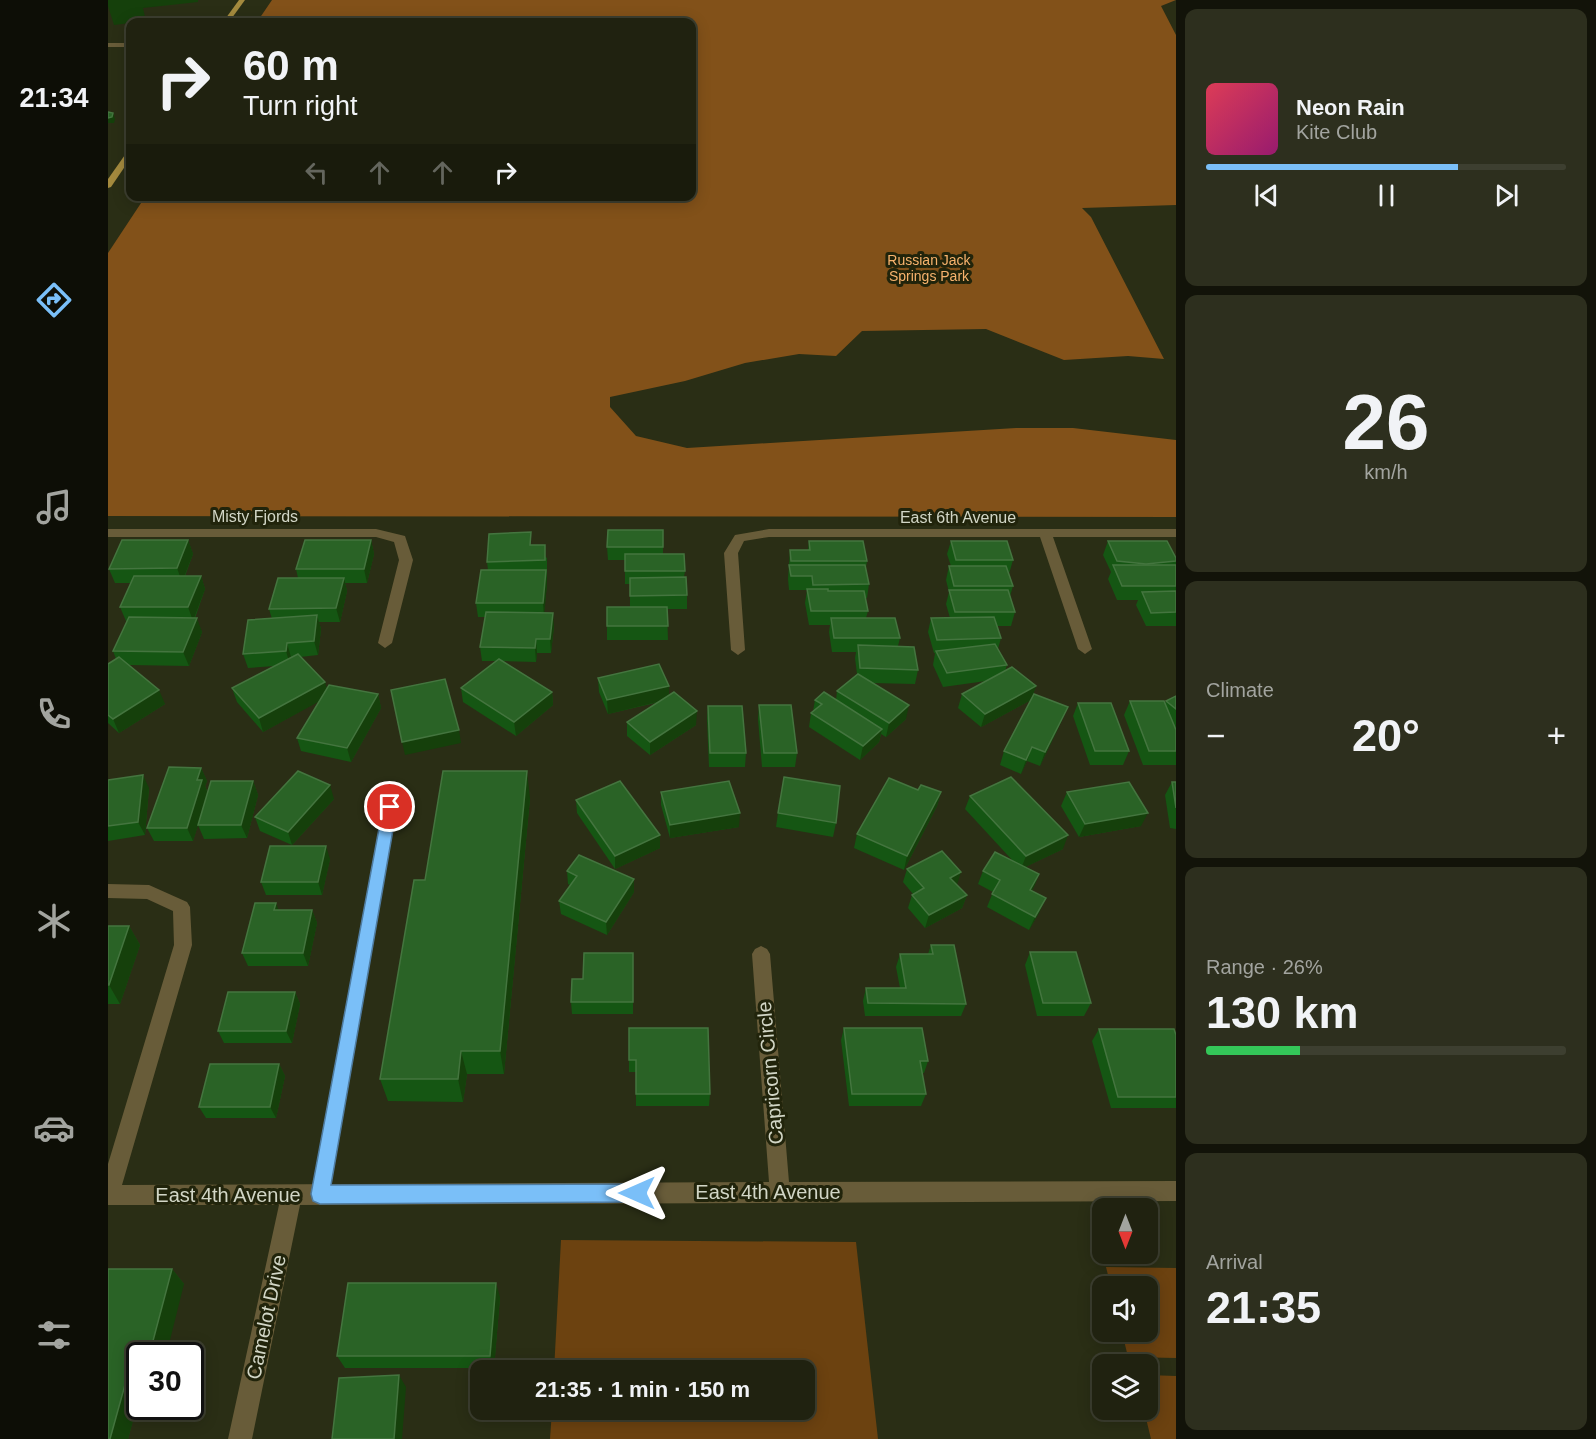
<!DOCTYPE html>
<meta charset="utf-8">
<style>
body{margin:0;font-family:Arial,sans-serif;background:#2d2f1e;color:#f1f3f6;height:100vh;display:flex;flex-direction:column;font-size:22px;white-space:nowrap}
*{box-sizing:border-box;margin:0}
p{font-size:20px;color:#a2a49f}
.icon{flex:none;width:33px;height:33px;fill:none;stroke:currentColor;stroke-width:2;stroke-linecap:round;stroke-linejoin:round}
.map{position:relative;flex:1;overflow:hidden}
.details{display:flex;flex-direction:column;gap:9px;padding:9px;background:#121309;width:420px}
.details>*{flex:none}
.hud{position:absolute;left:18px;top:18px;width:570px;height:183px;border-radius:12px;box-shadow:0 3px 15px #0003,0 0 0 2px #3d3f30;background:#202210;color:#f1f3f6;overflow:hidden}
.needle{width:39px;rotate:180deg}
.buttons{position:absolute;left:984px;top:1198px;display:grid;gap:12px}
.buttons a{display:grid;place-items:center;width:66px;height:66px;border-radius:12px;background:#202210;box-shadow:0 3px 15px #0003,0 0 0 2px #3d3f30;font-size:30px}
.speed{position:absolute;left:18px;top:1342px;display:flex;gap:12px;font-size:30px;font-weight:700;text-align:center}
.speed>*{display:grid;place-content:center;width:78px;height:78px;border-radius:50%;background:#202210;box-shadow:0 3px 15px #0003,0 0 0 2px #3d3f30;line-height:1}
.speed .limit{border:3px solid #111;border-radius:9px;background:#fff;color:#111}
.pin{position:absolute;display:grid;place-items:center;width:51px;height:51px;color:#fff;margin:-26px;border:3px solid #fff;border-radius:50%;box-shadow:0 2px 6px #0007}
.me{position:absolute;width:66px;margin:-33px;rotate:270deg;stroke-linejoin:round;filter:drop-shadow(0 0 4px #0008)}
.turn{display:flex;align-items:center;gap:21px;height:126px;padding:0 18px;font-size:27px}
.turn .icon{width:78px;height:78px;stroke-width:2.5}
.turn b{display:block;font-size:42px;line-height:51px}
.lanes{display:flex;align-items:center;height:57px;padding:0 18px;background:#0003;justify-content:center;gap:30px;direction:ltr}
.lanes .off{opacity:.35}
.big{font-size:45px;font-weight:700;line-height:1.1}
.details .widget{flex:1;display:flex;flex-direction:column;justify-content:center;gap:9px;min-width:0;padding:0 21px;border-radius:12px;background:#2d2f1e}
.details .dial{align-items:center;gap:0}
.dial b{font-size:78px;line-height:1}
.song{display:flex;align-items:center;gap:18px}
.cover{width:72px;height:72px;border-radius:9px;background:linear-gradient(135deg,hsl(350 70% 55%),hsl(320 70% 35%))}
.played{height:6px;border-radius:3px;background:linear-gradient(90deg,#7abff8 70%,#3d3f30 70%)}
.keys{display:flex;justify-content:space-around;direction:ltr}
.heat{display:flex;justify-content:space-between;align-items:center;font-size:33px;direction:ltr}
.charge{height:9px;border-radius:4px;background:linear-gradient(90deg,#34c759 26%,#3d3f30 0)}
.trip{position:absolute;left:362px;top:1360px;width:345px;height:60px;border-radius:12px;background:#202210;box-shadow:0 3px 15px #0003,0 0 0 2px #3d3f30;font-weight:700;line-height:60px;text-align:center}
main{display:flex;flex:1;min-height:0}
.tabs{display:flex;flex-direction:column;width:108px;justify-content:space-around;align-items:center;background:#0d0e06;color:#a2a49f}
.tabs .icon{width:42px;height:42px}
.tabs .selected{color:#7abff8}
.tabs b{font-size:27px;color:#f1f3f6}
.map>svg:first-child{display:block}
</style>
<main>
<nav class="tabs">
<b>21:34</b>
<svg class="icon selected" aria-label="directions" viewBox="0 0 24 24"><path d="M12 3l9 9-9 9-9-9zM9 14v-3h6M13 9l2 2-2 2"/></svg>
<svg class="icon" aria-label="music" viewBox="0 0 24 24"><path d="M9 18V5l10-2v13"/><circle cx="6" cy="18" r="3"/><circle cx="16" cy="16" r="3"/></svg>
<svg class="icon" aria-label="phone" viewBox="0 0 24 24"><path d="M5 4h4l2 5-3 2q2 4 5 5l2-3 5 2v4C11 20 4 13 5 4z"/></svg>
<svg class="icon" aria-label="climate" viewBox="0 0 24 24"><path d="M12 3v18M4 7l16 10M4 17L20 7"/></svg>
<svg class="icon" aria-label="car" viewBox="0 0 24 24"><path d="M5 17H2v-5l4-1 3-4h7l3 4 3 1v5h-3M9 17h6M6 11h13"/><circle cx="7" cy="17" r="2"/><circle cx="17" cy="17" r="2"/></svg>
<svg class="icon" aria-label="filters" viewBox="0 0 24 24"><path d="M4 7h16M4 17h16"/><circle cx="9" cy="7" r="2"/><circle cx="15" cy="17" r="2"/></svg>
</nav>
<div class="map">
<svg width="1068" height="1439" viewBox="0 0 1068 1439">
<rect width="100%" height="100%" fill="#2a2e15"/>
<g fill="#6c4210">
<polygon points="453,1240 748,1242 770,1439 442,1439 444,1410 696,1410 696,1371 446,1371"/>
<polygon points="998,1267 1068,1268 1068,1358 1020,1357 1014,1332 1040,1332 1040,1287 1003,1287"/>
<polygon points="1040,1375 1068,1376 1068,1439 1043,1439 1036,1410 1040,1410"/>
</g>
<polygon fill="#825119" points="164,0 1068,0 1053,6 1068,35 1068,205 974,208 983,217 1056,359 1020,356 956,360 878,329 754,331 728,356 691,354 637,363 577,381 502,397 502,407 528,436 579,448 908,428 965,428 1068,440 1068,517 0,516 0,253 37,197 584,196 584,22 149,22"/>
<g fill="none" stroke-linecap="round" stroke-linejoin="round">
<polygon fill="#685c39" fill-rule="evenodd" points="282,802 287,803 288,807 220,1194 218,1200 212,1202 206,1200 204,1194 276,807 277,803"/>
<g fill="#685c39" fill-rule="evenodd">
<rect x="0" y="43" width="22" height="4"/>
<polygon points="0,529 268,529 297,536 305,560 284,643 277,648 270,643 291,560 286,542 268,537 0,537"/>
<polygon points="661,529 1068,529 1068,537 945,537 984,649 977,654 970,649 932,537 661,537 636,541 630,553 637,650 630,655 623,650 616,553 627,535"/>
<polygon points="0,884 41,885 79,902 82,907 84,945 14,1185 661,1182 644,954 647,949 653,946 659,949 662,954 681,1182 1068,1181 1068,1201 192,1205 144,1439 120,1439 171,1205 0,1205 0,1164 66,945 65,911 39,899 0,898"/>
</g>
<g fill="#a48a3e" fill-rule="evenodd">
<polygon points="131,0 137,0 121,22 115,22"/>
<polygon points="19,152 22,152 22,159 3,187 0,188 0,179"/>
</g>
</g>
<g fill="#155613">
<polygon points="555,530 555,554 577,571 576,577 579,595 579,609 559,609 560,640 499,640 499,626 522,607 522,584 517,584 517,560 500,560 499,547"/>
<polygon points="80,540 85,554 77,576 93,576 97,589 87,618 94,632 81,666 21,665 57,704 11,733 0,723 0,664 8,659 5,651 19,621 18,621 12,607 23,583 7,583 1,569"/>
<polygon points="263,540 266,554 259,583 237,583 239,591 232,622 211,622 213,629 210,655 192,657 219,688 270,694 273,708 243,762 193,751 189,738 211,701 155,732 129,702 124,688 167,666 140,668 135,654 164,619 161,609 190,578 188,569"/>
<polygon points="701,541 759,561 758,568 761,584 759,598 757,598 760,611 758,618 792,638 790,646 810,670 807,684 764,683 798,719 778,737 773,734 771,742 752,760 701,727 703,713 705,711 707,700 728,700 729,691 749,674 747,658 748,652 724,652 721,632 722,625 701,625 697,603 699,590 681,590 680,579 682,550 700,550"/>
<polygon points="843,541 905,560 901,574 905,586 902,596 907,612 903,626 889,626 893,638 890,649 899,665 897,671 928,686 923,700 873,727 850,708 854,694 878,681 835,687 825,665 827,653 826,653 820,632 823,618 842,618 838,604 841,592 838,580 841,566 843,566 839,554"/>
<polygon points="1000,541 1068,558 1068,626 1038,626 1028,605 1030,600 1009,600 1000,579 1003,572 995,555"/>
<polygon points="424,545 439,558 439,584 436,612 446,626 443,653 429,653 428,662 395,661 444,692 445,705 408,736 355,702 353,688 388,661 374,661 372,647 377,617 370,617 368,603 380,570 379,562"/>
<polygon points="490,678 561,686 561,695 588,725 542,755 519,736 519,722 551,702 500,714 491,692"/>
<polygon points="1068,696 1068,728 1067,727 1068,730 1068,765 1035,765 1016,715 1022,701 1057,703 1058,701"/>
<polygon points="970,703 1021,751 1015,765 982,765 965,716"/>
<polygon points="651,705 689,753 687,767 654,767 650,719"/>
<polygon points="600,706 638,753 637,767 601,767 599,719"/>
<polygon points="954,720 932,766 919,761 913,774 892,765 896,751"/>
<polygon points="93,768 99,781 97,786 100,793 145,781 150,795 139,838 96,839 90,825 93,815 85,841 46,841 39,828"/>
<polygon points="0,780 41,788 37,835 0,841"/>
<polygon points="1064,782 1068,782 1068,829 1062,828 1057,795"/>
<polygon points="810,790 833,792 829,806 796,870 746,848 749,834"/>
<polygon points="553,792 631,827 562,838 553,805"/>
<polygon points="959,792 1033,826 971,837 953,806"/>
<polygon points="862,796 955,849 917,867 931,874 924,891 932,911 921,930 879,907 885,892 870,884 875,871 905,861 857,809"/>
<polygon points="422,798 396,1074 359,1074 355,1102 280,1101 272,1079 317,880"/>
<polygon points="226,799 184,845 152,831 147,817"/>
<polygon points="468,800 552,835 552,848 507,869 469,813"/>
<polygon points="670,813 728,823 725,837 668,827"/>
<polygon points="222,859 214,895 158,895 153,882"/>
<polygon points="799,869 849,885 859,895 854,908 817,928 800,908 804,895 805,894 795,882"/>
<polygon points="459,871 526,879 526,892 499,935 453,914 451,901 462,885 460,884"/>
<polygon points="171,910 204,910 209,923 200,966 140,966 134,953"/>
<polygon points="0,926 21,926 32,945 12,1004 0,1004"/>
<polygon points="823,945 858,1004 853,1016 757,1016 755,1001 758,988 792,988 788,967 792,954 820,954"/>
<polygon points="922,952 983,1003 976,1016 929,1016 917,965"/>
<polygon points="525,953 525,1014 464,1014 463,1002 475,979"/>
<polygon points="187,992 192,1004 184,1043 116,1043 110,1031"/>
<polygon points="521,1028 602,1094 601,1106 528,1106 528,1072 521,1072"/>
<polygon points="736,1028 820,1061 816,1073 814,1073 818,1094 813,1106 741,1106 733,1040"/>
<polygon points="991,1029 1068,1035 1068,1108 1003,1108 984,1041"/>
<polygon points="171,1064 177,1076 168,1118 98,1118 91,1107"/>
<polygon points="0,1269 64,1269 76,1284 32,1356 32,1394 20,1439 0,1439"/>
<polygon points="392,1297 386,1368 237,1368 229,1356"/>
</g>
<g fill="#15400b">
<polygon points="0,0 90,0 90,2 35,8 38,22 22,22 22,23 6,25 0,6"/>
<polygon points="5,113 7,119 6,123 0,123 0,118"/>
<polygon points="80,540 85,554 74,582 69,568"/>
<polygon points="263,540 266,554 259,583 256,569"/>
<polygon points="438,570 439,584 436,617 435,603"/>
<polygon points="93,576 97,589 85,621 80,607"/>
<polygon points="236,578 239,591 232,622 228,608"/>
<polygon points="445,613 446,626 443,653 442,639"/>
<polygon points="209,615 213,629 210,655 206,641"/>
<polygon points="89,618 94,632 81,666 75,652"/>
<polygon points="428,639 429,653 428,662 427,648"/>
<polygon points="179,643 183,657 182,665 178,651"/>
<polygon points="217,682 221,696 155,732 151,718"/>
<polygon points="561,686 561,699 500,714 499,700"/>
<polygon points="928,686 923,700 873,727 877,714"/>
<polygon points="51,690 57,704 11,733 5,719"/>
<polygon points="444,692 445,705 408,736 406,722"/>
<polygon points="270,694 273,708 243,762 239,748"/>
<polygon points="801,705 798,719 778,737 781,723"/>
<polygon points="960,707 954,720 932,766 937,752"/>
<polygon points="589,711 588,725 542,755 542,742"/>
<polygon points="774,729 771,742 752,760 755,746"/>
<polygon points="351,730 353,743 297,755 294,742"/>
<polygon points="924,747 919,761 913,774 918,760"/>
<polygon points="93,768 99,781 97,786 100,794 85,841 79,828 89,780"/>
<polygon points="419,771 422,798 396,1074 392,1051"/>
<polygon points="35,775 41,788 37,835 30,822"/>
<polygon points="145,781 150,795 139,838 133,825"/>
<polygon points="222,785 226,799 184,845 180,832"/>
<polygon points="833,792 829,806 796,870 799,856"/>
<polygon points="632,813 631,827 562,838 562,825"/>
<polygon points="1040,813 1033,826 971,837 977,824"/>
<polygon points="552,835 552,848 507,869 507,856"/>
<polygon points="960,835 955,849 913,869 918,856"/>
<polygon points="218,846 222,859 214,895 210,882"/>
<polygon points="853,872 849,885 842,878"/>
<polygon points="931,874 926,887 916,903 922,890"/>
<polygon points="526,879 526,892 499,935 498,922"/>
<polygon points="859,895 854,908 817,928 821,915"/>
<polygon points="938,898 932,911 921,930 927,917"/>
<polygon points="168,903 173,916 166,910"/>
<polygon points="204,910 209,923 200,966 195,953"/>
<polygon points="21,926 32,945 12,1004 1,985"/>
<polygon points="187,992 192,1004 184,1043 178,1031"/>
<polygon points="353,1051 359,1074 355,1102 350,1079"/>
<polygon points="171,1064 177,1076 168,1118 162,1107"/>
<polygon points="64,1269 76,1284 58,1356 41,1356"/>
<polygon points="388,1283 392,1297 386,1368 382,1356"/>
<polygon points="20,1374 32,1384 32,1394 20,1439 2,1439"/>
<polygon points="291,1375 298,1387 294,1439 286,1439"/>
</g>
<g fill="#2a6326" stroke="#44753f" stroke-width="1.5">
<polygon points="0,112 5,113 4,117 0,118"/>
<polygon points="500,530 555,530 555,547 499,547"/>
<polygon points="423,532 422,545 437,545 437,560 379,562 381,534"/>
<polygon points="14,540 80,540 69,568 1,569"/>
<polygon points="197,540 263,540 256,569 188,569"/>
<polygon points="701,541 755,541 759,561 683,561 682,550 702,550"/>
<polygon points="843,541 899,541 905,560 848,560"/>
<polygon points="1000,541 1059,541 1068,558 1068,561 1038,564 1009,561"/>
<polygon points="517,554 576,554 577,571 517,571"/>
<polygon points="681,565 757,565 761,584 705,585 704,576 683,576"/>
<polygon points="1005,565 1068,565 1068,586 1014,586"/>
<polygon points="841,566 898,566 905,586 846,586"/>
<polygon points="373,570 438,570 435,603 368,603"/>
<polygon points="26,576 93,576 80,607 12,607"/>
<polygon points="578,577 579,595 522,596 522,578"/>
<polygon points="170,578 236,578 228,608 161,609"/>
<polygon points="699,589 720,589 720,591 756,591 760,611 703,611"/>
<polygon points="841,590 900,590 907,612 847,612"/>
<polygon points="1068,591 1068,612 1043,613 1034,592"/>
<polygon points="499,607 559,607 560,626 499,626"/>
<polygon points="378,612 445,613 442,639 428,639 427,648 372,647"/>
<polygon points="209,615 206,641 179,643 178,651 135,654 140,620"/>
<polygon points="21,617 89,618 75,652 5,651"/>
<polygon points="886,617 893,638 829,640 823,618"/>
<polygon points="723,618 787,618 792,638 726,638"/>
<polygon points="887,644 899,665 839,673 828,651"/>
<polygon points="750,645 806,647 810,670 752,668"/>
<polygon points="190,654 217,682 151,718 124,688"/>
<polygon points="11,657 51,690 5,719 0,715 0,664"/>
<polygon points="391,659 444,692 406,722 353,688"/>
<polygon points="551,664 561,686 499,700 490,678"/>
<polygon points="904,667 928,686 877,714 854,694"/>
<polygon points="750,674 801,705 781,723 729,691"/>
<polygon points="337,679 351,730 294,742 283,690"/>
<polygon points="221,685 270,694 239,748 189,738"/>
<polygon points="566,692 589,711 542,742 519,722"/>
<polygon points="716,692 774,729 755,746 703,713 714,704 707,700"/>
<polygon points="926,694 960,707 937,752 924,747 918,760 896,751"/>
<polygon points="1068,696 1068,709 1058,701"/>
<polygon points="1022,701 1056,701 1068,730 1068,751 1041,751"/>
<polygon points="970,703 1003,703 1021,751 987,751"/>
<polygon points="651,705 683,705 689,753 656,753"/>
<polygon points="600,706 634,706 638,753 602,753"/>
<polygon points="61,767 93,768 89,780 94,780 79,828 39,828"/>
<polygon points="190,771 222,785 180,832 147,817"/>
<polygon points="335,771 419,771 392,1051 353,1051 350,1079 272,1079 306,880 317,880"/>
<polygon points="35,775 30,822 0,826 0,780"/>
<polygon points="676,777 732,786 728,823 670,813"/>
<polygon points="903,777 960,835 918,856 862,796"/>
<polygon points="781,778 810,790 813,785 833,792 799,856 749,834"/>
<polygon points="103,781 145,781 133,825 90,825"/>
<polygon points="512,781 552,835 507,856 468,800"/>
<polygon points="621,781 632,813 562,825 553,792"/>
<polygon points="1021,782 1040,813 977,824 959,792"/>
<polygon points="1064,782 1068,782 1068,808"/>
<polygon points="162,846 218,846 210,882 153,882"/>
<polygon points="834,851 853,872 842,878 859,895 821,915 804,895 816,888 799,869"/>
<polygon points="887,852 931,874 922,890 938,898 927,917 884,894 892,880 875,871"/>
<polygon points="471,855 526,879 498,922 451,901 469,876 459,871"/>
<polygon points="147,903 168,903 166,910 204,910 195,953 134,953"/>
<polygon points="0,926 21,926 1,985 0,985"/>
<polygon points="823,945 846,945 858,1004 760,1003 758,988 798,988 792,954 825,954"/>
<polygon points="922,952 968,952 983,1003 935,1003"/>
<polygon points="476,953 525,953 525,1002 463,1002 464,979 475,979"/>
<polygon points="120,992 187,992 178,1031 110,1031"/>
<polygon points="521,1028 600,1028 602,1094 528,1094 528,1060 521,1060"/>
<polygon points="736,1028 814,1028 820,1061 812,1061 818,1094 744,1094"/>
<polygon points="991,1029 1066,1029 1068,1035 1068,1097 1010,1097"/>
<polygon points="102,1064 171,1064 162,1107 91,1107"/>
<polygon points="0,1269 64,1269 41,1356 32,1356 32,1374 20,1374 2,1439 0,1439"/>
<polygon points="240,1283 388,1283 382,1356 229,1356"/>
<polygon points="291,1375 286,1439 224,1439 231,1378"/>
</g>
<polygon fill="#7abff8" stroke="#4f7ca1" stroke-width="1.5" points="282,801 289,807 223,1185 529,1184 536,1186 539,1193 536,1200 529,1202 212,1204 205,1201 203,1194 275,807"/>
<g text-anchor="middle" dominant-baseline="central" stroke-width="6" stroke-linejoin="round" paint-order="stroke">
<g font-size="14" fill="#f8b36d" stroke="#21240b">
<text x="821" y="260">Russian Jack<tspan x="821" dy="16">Springs Park</tspan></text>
</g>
<g font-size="16" fill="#d2d6c6" stroke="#21240b">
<text x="147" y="516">Misty Fjords</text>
<text x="850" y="517">East 6th Avenue</text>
</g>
<g font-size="20" fill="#d2d6c6" stroke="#21240b">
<text transform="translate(662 1073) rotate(-95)">Capricorn Circle</text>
<text x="660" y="1192">East 4th Avenue</text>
<text x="120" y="1195">East 4th Avenue</text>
<text transform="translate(158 1317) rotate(-78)">Camelot Drive</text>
</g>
</g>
</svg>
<div class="buttons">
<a><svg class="needle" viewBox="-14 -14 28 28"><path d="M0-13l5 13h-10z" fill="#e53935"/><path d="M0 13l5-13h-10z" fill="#a2a49f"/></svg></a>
<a><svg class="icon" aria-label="sound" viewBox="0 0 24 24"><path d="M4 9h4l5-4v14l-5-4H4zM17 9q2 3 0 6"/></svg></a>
<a><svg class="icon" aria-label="layers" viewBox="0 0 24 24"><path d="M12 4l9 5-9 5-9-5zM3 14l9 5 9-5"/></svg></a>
</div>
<div class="speed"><div class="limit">30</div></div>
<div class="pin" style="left:282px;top:807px;background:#d93025"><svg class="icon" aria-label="arrive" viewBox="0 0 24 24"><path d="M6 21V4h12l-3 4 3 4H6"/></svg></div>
<svg class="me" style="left:529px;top:1193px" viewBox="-20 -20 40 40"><path d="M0-17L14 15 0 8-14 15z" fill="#7abff8" stroke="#fff" stroke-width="4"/></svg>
<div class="trip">21:35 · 1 min · 150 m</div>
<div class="hud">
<div class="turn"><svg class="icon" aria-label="right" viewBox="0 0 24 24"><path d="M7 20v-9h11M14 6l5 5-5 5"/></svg><div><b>60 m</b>Turn right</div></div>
<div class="lanes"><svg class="icon off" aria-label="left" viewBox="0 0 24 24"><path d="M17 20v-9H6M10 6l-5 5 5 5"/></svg><svg class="icon off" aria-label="ahead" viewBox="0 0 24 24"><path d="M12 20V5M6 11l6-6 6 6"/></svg><svg class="icon off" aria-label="ahead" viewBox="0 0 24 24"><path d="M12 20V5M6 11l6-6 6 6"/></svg><svg class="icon" aria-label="right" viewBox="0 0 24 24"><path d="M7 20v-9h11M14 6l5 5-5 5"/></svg></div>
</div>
</div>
<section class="details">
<div class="widget">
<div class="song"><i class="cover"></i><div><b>Neon Rain</b><p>Kite Club</p></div></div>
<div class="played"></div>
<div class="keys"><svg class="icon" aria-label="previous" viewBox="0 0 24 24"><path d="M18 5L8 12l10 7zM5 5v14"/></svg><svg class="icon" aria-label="pause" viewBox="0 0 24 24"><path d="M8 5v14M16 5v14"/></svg><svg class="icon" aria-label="next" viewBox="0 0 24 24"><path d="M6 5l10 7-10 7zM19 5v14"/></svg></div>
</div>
<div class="widget dial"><b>26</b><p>km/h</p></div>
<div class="widget"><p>Climate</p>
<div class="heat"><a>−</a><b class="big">20°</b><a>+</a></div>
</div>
<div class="widget"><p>Range · 26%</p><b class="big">130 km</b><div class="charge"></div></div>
<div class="widget"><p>Arrival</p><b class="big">21:35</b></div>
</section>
</main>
